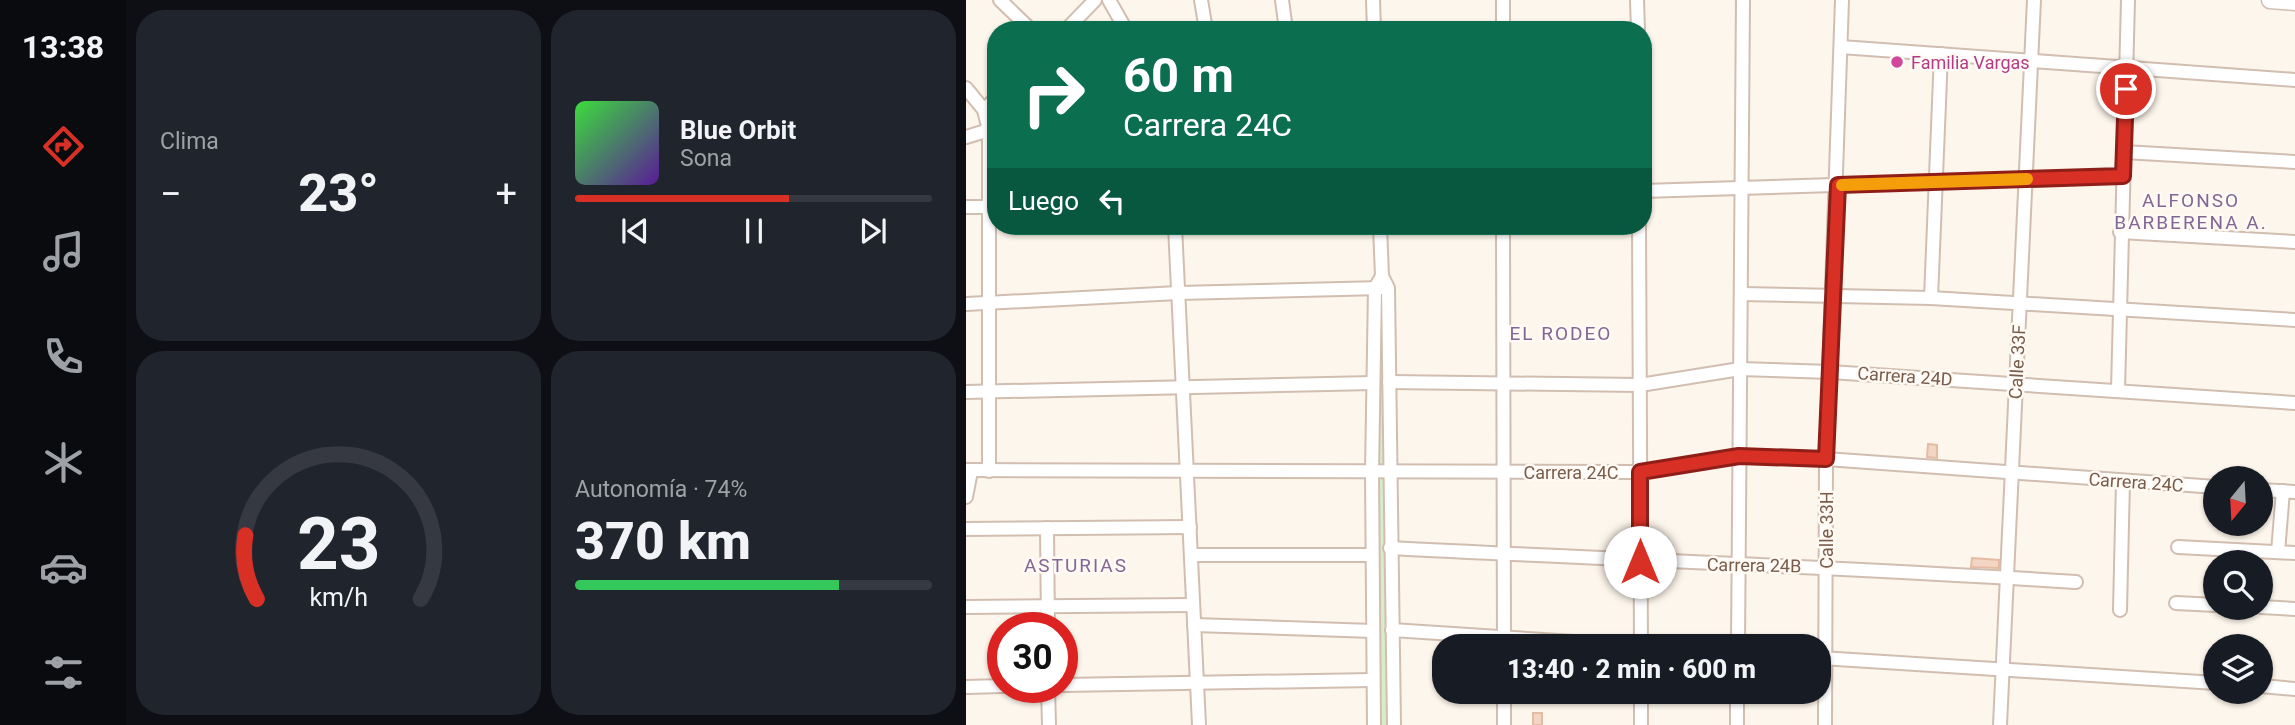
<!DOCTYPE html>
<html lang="es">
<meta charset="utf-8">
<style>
body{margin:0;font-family:Roboto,sans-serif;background:#20242c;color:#f1f3f6;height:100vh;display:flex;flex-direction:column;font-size:26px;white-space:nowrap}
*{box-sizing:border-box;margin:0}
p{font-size:23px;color:#9ea1a6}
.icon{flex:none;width:38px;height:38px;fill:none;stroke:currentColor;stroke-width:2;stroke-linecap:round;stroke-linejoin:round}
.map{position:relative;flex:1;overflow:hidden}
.side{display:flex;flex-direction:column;gap:10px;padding:10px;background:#0d0f14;width:840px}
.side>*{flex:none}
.hud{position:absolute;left:21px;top:21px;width:665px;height:214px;border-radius:28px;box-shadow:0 2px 5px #0004;background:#0b6e4f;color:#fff;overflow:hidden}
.needle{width:46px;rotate:198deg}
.tools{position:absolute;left:1237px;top:466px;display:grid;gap:14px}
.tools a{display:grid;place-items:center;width:70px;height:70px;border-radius:50%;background:#171b24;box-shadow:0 2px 5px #0004;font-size:35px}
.speed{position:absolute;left:21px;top:612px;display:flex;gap:14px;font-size:35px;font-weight:700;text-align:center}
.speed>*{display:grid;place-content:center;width:91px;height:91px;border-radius:50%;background:#171b24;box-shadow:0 2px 5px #0004;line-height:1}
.speed .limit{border:10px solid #d22;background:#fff;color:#111}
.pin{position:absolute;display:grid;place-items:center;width:60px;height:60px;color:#fff;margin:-30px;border:4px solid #fff;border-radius:50%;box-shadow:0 2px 7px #0007}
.me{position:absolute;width:77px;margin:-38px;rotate:0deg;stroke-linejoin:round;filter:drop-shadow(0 0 5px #0008)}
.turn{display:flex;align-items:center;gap:24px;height:147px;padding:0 21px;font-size:32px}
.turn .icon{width:91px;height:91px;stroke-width:2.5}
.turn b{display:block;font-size:49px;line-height:60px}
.then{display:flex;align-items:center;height:66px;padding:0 21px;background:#0003;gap:14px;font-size:26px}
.big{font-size:52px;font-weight:800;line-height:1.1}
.side .tile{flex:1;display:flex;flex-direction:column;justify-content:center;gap:10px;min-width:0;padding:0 24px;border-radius:28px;background:#20242c}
.side .dial{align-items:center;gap:0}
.dial svg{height:182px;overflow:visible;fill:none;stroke:#363941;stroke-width:7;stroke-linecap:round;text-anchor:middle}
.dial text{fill:#f1f3f6;stroke:none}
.song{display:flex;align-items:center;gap:21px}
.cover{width:84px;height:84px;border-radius:10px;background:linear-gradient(135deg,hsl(120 70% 55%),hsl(270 70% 35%))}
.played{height:7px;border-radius:4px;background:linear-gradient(90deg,#d93025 60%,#363941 60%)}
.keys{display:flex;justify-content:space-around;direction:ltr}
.heat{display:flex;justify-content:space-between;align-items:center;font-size:38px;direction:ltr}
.charge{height:10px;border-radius:5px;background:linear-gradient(90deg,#34c759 74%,#363941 0)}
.side .tiles{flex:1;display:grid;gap:10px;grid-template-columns:repeat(2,1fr)}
.trip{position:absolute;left:466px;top:634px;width:399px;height:70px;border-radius:28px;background:#171b24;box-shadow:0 2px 5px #0004;font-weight:800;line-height:70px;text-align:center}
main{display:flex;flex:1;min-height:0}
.dock{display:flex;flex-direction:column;width:126px;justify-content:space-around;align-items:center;background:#090b0e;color:#9ea1a6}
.dock .icon{width:49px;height:49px}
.dock .on{color:#d93025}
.dock b{font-size:32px;color:#f1f3f6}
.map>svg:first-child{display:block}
</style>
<main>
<nav class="dock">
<b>13:38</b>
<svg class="icon on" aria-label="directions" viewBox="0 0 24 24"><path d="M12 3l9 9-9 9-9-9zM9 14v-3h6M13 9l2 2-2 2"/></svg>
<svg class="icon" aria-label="music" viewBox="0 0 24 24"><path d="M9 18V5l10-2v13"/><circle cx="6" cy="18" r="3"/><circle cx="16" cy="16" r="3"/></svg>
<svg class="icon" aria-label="phone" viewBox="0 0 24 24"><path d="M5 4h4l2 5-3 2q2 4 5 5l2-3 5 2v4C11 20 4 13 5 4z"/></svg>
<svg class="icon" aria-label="climate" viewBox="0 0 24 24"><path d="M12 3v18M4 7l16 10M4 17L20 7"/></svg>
<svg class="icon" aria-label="car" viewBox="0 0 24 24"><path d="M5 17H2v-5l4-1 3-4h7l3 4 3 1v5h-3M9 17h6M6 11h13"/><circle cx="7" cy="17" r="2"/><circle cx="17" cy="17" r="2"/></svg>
<svg class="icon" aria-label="filters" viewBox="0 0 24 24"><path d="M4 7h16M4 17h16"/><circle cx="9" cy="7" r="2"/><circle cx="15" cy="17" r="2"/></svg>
</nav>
<section class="side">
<div class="tiles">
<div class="tile"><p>Clima</p>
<div class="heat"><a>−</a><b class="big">23°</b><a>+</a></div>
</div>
<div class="tile">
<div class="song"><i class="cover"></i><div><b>Blue Orbit</b><p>Sona</p></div></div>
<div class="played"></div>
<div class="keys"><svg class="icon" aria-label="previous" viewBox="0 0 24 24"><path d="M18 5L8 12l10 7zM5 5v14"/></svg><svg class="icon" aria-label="pause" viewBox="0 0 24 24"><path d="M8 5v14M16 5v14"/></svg><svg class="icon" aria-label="next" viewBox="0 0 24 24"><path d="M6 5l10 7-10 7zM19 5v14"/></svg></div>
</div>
<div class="tile dial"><svg viewBox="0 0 100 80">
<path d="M14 69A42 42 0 1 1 86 69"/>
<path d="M14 69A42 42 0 0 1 9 41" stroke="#d93025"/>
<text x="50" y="56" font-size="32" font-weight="700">23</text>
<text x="50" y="72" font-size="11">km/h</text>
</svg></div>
<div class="tile"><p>Autonomía · 74%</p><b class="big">370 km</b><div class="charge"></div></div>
</div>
</section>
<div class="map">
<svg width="1329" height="725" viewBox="0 0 1329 725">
<rect width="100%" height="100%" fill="#fdf6ec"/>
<polygon fill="#d8ecc9" points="409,288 422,288 428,725 408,725"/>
<g fill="#f3d5c3" stroke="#e6bba3" stroke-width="2">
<polygon points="962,444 971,445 971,458 961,457"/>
<polygon points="1006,558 1033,560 1033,568 1005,567"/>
<rect x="567" y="713" width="9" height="12"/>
</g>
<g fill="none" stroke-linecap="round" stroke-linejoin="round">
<defs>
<g id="minor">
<polyline points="34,0 65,30"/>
<polyline points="143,0 160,30"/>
<polyline points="235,0 240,30"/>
<polyline points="316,0 320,30"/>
<polyline points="407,0 408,30"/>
<polyline points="537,0 537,30"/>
<polyline points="671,0 672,30"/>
<polyline points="100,30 129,0"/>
<polyline points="875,47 1329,80"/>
<polyline points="0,88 18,110 23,130 23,471"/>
<polyline points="18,110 30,98"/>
<polyline points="0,137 23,130"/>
<polyline points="1158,152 1329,162"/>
<polyline points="677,191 1157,176"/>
<polyline points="0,207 29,207"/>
<polyline points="209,226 233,725"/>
<polyline points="414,226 416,276 422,288 428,725"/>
<polyline points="537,226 538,646"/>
<polyline points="673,226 675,646"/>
<polyline points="1154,232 1329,242"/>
<polyline points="775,294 965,298 1329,320"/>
<polyline points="965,298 975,54"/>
<polyline points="0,304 212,293 416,288"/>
<polyline points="423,382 674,385 774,369 864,372 1329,403"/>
<polyline points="1152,390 1162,0"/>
<polyline points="0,392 407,383"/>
<polyline points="0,470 674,472 773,456 860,459 1250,487"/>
<polyline points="1295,490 1329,492"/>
<polyline points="0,497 5,471"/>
<polyline points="81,528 82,628"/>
<polyline points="0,529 224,527"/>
<polyline points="1212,547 1329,553"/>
<path d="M 424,548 C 653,560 881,567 1110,582"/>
<polyline points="1312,552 1317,491"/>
<polyline points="225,555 406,555"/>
<polyline points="1210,603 1250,605"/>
<polyline points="0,607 227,605"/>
<polyline points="1295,607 1329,609"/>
<polyline points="1154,610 1157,481"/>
<polyline points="228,625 407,631"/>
<polyline points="426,630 669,646"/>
<polyline points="772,646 777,0"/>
<polyline points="855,658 1250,683"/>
<polyline points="96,685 407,680"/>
<polyline points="1295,686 1329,689"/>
<polyline points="0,687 37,686"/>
<polyline points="82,688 83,725"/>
<polyline points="538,691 538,725"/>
<polyline points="675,691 675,725"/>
<polyline points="408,725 406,472 409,288 416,276"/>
<polyline points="771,725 771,691"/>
<polyline points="859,725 860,459 876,0"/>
<polyline points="1034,725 1068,0"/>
</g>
<polyline id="tertiary" points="1304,0 1329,2"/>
</defs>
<use href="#minor" stroke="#d1beb0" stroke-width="16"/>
<use href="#tertiary" stroke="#d1beb0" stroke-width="19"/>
<use href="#minor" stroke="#fff" stroke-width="12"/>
<use href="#tertiary" stroke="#fff" stroke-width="16"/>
</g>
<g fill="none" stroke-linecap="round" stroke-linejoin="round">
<defs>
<polyline id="route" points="674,562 674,472 773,456 860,459 872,185 1157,176 1160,89"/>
</defs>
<use href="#route" stroke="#8d1f18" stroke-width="18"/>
<use href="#route" stroke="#d93025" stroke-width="12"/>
<polyline stroke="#f59e0b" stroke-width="12" points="876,185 1061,179"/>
</g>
<circle fill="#d1479c" stroke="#fffaf3" stroke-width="2.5" cx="931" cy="62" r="7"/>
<g text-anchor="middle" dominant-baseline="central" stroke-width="5" stroke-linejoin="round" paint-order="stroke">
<g font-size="18" fill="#b23c85" stroke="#fffaf3" text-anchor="start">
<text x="945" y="62">Familia Vargas</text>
</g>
<g font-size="18" fill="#7a5c4d" stroke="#fffaf3">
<text transform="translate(1051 362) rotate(-87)">Calle 33F</text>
<text transform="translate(939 376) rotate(4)">Carrera 24D</text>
<text x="605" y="472">Carrera 24C</text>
<text transform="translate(1170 482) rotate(4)">Carrera 24C</text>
<text transform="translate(860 530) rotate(-90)">Calle 33H</text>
<text transform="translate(788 565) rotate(1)">Carrera 24B</text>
</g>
<g font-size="19" letter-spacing="2" fill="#846695" stroke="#fffaf3">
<text x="1225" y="200">ALFONSO<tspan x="1225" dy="22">BARBERENA A.</tspan></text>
<text x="595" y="333">EL RODEO</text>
<text x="110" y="565">ASTURIAS</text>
</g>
</g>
</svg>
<div class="tools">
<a><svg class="needle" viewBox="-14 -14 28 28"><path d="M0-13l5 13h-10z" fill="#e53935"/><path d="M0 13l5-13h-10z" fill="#9ea1a6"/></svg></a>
<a><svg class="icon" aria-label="search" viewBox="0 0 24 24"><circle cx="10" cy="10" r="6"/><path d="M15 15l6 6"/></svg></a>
<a><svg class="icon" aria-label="layers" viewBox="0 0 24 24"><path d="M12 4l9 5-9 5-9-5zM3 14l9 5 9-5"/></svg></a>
</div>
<div class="speed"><div class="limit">30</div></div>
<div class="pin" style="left:1160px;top:89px;background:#d93025"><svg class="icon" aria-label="arrive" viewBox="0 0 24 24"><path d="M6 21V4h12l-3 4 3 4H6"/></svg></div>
<svg class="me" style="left:674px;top:562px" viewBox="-20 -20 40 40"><circle r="19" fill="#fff"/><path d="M0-13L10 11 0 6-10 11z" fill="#d93025"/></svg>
<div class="trip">13:40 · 2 min · 600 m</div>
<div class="hud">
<div class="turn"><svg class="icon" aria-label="right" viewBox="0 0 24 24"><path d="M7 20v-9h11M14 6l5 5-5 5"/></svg><div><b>60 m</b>Carrera 24C</div></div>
<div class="then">Luego<svg class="icon" aria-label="left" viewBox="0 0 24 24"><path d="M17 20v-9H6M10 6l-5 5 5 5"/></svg></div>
</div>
</div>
</main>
